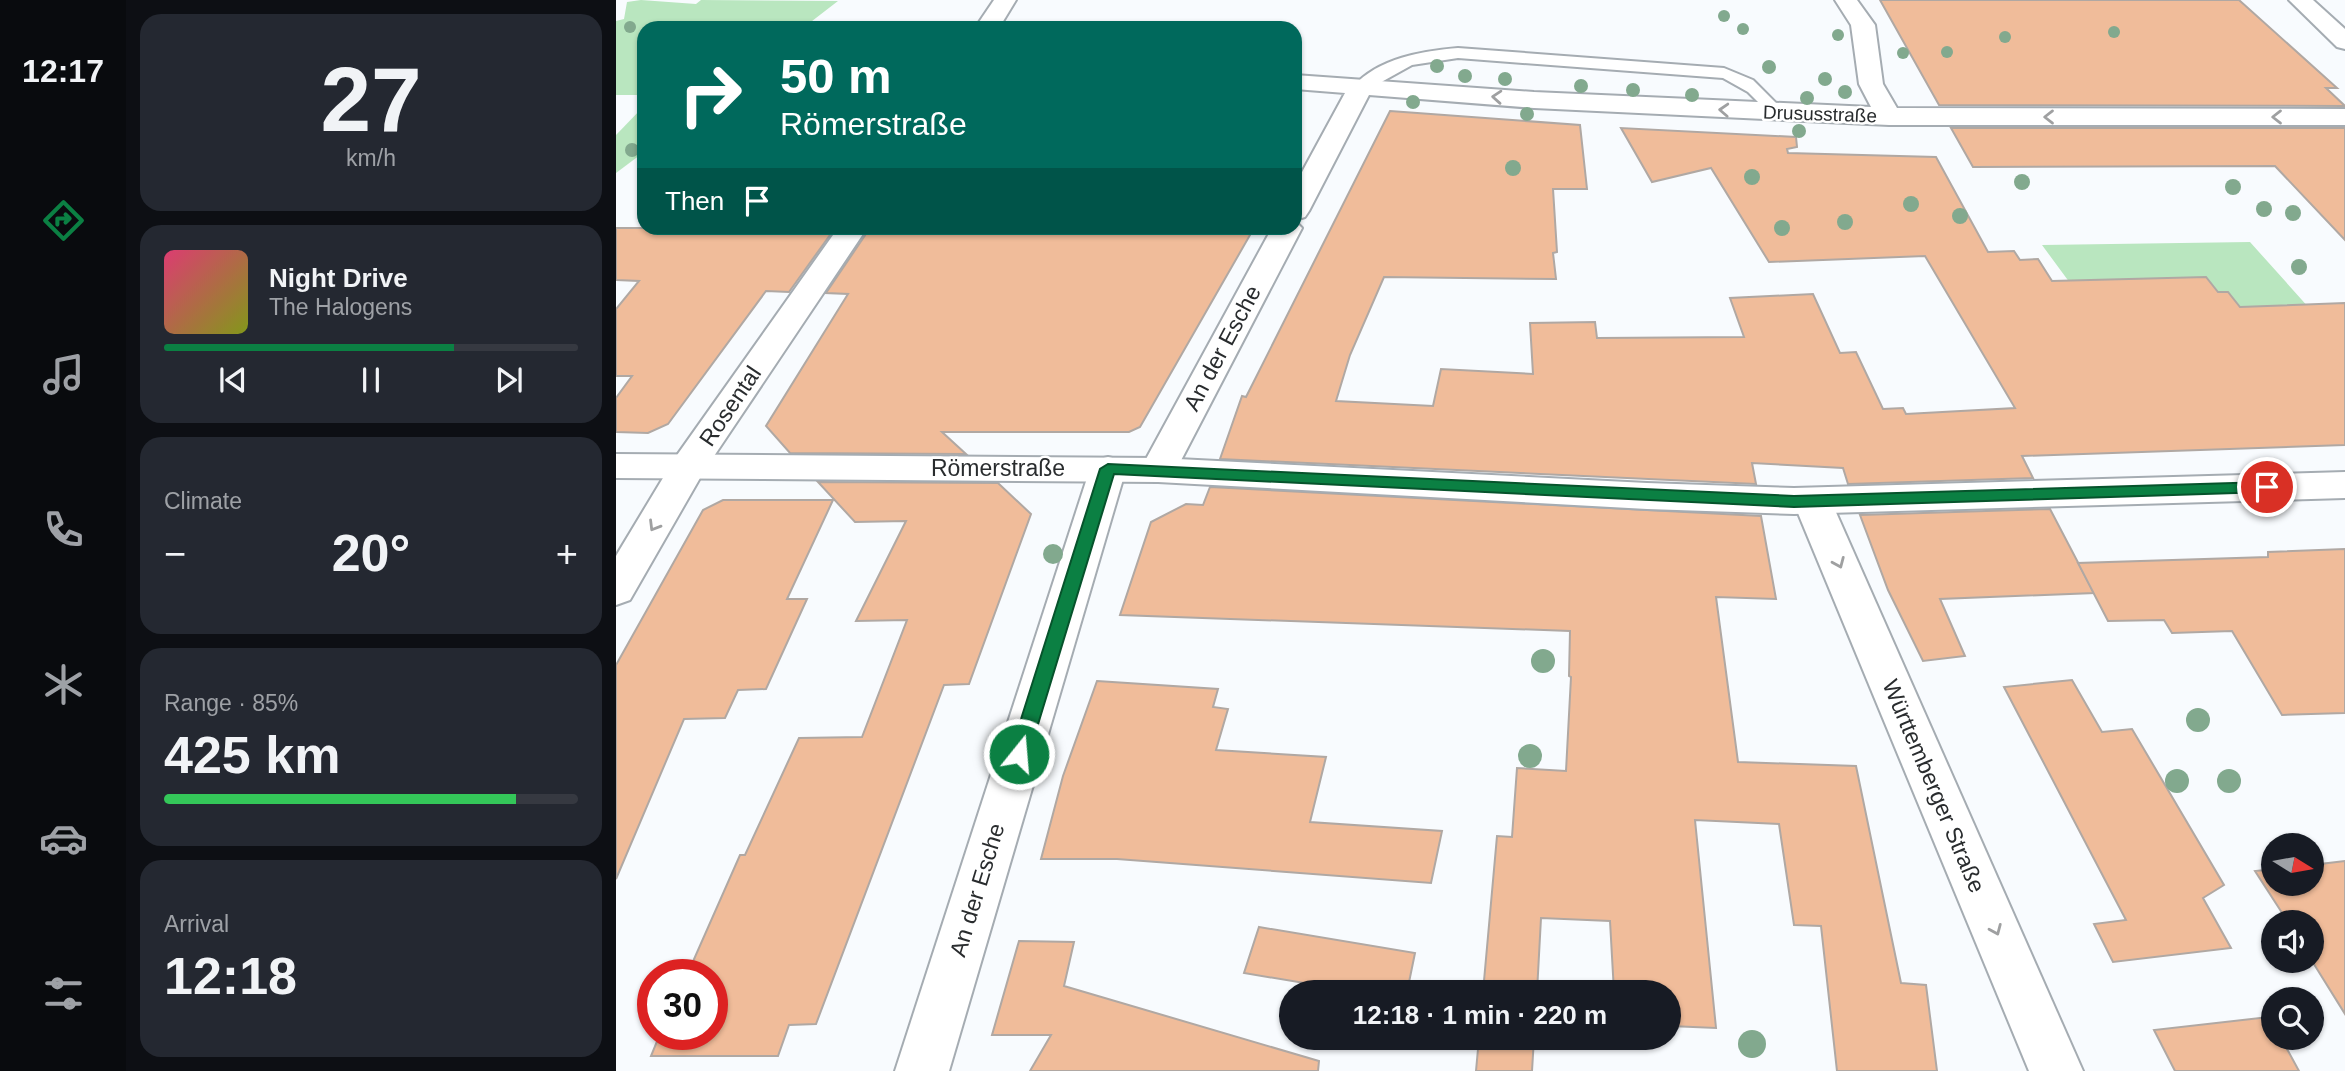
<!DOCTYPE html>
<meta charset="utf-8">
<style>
body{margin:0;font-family:Helvetica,sans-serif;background:#242831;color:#f1f3f6;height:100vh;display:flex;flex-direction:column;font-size:26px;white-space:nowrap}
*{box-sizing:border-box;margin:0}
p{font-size:23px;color:#9ea1a6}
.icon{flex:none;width:38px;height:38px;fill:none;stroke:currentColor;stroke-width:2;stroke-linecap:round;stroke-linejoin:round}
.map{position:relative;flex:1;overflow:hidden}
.sheet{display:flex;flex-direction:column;gap:14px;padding:14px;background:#0d0f14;width:490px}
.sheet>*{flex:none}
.guide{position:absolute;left:21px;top:21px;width:665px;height:214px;border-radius:21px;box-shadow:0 2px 5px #0004;background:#00695c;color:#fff;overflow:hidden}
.needle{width:46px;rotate:101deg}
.buttons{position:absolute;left:1645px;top:833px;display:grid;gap:14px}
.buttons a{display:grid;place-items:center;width:63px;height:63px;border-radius:50%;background:#171b24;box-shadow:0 2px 5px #0004;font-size:35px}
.speed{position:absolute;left:21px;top:959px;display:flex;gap:14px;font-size:35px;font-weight:700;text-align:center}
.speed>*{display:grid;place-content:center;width:91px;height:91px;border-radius:50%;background:#171b24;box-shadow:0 2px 5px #0004;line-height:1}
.speed .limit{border:10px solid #d22;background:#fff;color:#111}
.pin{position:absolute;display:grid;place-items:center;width:60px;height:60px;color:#fff;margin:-30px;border:4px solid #fff;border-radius:50%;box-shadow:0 2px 7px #0007}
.me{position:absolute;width:77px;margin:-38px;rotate:17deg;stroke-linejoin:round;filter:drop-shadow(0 0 5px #0008)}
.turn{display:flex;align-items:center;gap:24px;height:147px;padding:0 28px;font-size:32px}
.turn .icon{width:91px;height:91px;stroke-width:2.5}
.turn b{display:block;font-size:49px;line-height:60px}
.then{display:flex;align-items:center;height:66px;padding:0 28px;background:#0003;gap:14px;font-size:26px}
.big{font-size:52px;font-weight:600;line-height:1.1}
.sheet .card{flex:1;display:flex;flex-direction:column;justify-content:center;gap:10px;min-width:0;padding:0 24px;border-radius:21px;background:#242831}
.sheet .dial{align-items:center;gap:0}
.dial b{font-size:91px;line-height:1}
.song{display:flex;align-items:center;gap:21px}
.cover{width:84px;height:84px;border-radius:10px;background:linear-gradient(135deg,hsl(340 70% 55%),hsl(70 70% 35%))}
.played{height:7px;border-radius:4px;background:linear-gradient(90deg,#0b8043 70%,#363941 70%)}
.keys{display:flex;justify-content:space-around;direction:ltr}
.heat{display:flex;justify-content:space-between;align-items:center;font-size:38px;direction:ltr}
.charge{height:10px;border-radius:5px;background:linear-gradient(90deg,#34c759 85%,#363941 0)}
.trip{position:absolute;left:663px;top:980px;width:402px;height:70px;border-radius:35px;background:#171b24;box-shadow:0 2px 5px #0004;font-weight:600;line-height:70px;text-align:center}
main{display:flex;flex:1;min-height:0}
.menu{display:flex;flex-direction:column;width:126px;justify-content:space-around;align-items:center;background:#090b0e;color:#9ea1a6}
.menu .icon{width:49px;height:49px}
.menu .on{color:#0b8043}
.menu b{font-size:32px;color:#f1f3f6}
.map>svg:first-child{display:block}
</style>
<main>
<nav class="menu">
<b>12:17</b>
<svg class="icon on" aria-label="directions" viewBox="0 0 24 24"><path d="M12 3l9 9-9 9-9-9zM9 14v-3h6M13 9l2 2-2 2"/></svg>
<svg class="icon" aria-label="music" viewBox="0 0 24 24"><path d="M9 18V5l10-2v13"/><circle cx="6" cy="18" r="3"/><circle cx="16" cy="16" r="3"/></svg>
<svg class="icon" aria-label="phone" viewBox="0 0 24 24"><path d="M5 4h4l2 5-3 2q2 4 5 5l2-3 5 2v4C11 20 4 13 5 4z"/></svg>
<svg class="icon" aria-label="climate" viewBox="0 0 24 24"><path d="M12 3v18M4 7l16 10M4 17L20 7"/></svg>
<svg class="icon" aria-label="car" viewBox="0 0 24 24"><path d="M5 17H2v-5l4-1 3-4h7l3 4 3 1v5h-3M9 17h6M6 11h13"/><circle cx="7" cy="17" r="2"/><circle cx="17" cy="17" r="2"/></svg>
<svg class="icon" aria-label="filters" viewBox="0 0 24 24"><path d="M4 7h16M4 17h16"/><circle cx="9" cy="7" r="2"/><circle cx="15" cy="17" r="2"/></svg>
</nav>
<section class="sheet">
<div class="card dial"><b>27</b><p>km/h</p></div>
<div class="card">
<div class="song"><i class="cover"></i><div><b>Night Drive</b><p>The Halogens</p></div></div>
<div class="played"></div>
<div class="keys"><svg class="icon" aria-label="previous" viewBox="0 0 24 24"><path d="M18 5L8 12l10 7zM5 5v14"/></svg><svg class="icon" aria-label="pause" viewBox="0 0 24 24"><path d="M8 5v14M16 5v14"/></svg><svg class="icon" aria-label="next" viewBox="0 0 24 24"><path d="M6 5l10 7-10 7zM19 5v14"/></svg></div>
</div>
<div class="card"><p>Climate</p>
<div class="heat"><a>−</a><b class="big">20°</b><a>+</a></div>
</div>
<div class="card"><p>Range · 85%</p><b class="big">425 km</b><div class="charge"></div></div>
<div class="card"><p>Arrival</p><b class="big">12:18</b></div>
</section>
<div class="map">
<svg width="1729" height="1071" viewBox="0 0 1729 1071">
<rect width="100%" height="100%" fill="#f8fbfe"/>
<g fill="#b9e6bf">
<polygon points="25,0 80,4 85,0 222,1 187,28 28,28 28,95 0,95 0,21 8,19 11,2"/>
<polygon points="28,106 28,152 0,173 0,135"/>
<polygon points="1634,242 1721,339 1645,346 1612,292 1602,292 1590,277 1546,408 1426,245"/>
</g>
<g fill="#f0bc9a" stroke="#b0a8a3" stroke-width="2">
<polygon points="1264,0 1623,0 1721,88 1710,88 1729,106 1323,105"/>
<polygon points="774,111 964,125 971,189 937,189 941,252 937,253 940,279 768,277 734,355 720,401 817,406 825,369 917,374 914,323 979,322 981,338 1128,337 1114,298 1197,294 1224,353 1240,352 1267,409 1287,408 1290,414 1399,408 1309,256 1153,262 1095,168 1036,182 1005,128 1180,137 1181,147 1171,149 1172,153 1320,157 1372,252 1398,251 1404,260 1422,259 1436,281 1590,277 1602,292 1612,292 1624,307 1729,303 1729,445 1406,456 1417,478 1232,484 1227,468 1136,463 1140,484 604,459 626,396 630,397"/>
<polygon points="1335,128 1729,128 1729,240 1659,166 1357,167"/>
<polygon points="0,228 219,228 173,292 150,291 52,424 32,433 0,432 0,398 16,376 0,376 0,309 23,281 0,280"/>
<polygon points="254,228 638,228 524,427 513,432 326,432 350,454 174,453 150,426 232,294 210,293"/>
<polygon points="202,482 382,483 415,514 353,684 328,685 200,1024 173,1025 162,1056 35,1056 44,1034 96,1034 96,975 71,975 124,855 129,855 183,738 246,737 291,620 240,621 290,521 239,522"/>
<polygon points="594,487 1145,516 1160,599 1100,597 1122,762 1240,766 1285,983 1310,985 1321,1071 1221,1071 1205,926 1178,925 1163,824 1079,820 1100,1028 1054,1026 1054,992 998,992 994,921 925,918 921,992 867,992 881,836 896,837 901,768 950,771 955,677 953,676 954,631 504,615 535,522 570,504 587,505"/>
<polygon points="107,500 217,500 171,599 191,599 150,689 122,690 109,718 68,719 0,879 0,665 87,510"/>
<polygon points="1434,509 1478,593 1324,599 1349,656 1307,661 1272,590 1244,515"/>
<polygon points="1729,549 1729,713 1666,715 1616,631 1556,633 1548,620 1492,621 1462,563 1652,557 1652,552"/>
<polygon points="1456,680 1486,732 1516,729 1608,885 1587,898 1615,948 1497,962 1478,924 1510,920 1388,687"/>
<polygon points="481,681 602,689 597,707 612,709 600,750 710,757 694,822 826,831 815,883 501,859 425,859 447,776"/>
<polygon points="1729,861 1729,1014 1696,961 1696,922 1672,922 1639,871 1657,869 1657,884 1696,884 1696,865"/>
<polygon points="643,927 799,953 791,992 742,992 628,973"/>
<polygon points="403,941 458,942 448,986 703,1061 702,1071 414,1071 435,1035 376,1035"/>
<polygon points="1653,1017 1657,1024 1657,1038 1665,1038 1683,1071 1559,1071 1538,1030"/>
<polygon points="863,1038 918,1038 916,1071 860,1071"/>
</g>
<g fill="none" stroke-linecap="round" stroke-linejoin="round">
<defs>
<path id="lane" d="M 842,48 L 1108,68 L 1137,80 L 1170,113 L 1168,116 L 1156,116 L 1132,92 L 1107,78 L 842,58 L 796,65 L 751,90 L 745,92 L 737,87 C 762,58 807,51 842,48 Z"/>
<g id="street">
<polygon points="378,0 400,0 383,28 359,28"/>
<polygon points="1219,0 1241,0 1259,25 1267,84 1281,108 1729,109 1729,125 1273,125 918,108 753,95 693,211 689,217 679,220 679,185 729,93 679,89 679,75 918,92 1255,107 1243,84 1235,25"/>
<polygon points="1673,0 1697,0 1729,29 1729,49 1721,47"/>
<polygon points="679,221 686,228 560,470 555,479 542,482 529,479 524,470 656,228 679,228"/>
<polygon points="222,228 251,228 88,471 14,600 0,605 0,556 59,458"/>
<polygon points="492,457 505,460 510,469 333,1071 279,1071 474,469 479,460"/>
<polygon points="1196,488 1209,492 1215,501 1467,1071 1413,1071 1177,501 1183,492"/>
</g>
<polygon id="secondary" points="0,454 542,458 1031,483 1178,488 1729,472 1729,498 1178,514 1031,509 542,482 0,478"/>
</defs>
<use href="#lane" stroke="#a5acb2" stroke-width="4"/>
<use href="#street" stroke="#a5acb2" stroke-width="4"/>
<use href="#secondary" stroke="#a5acb2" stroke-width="4"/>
<use href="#lane" fill="#fff" fill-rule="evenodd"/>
<use href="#street" fill="#fff" fill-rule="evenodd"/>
<use href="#secondary" fill="#fff" fill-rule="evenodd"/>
</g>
<g fill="#82a98e">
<circle cx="1108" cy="16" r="6"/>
<circle cx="14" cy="27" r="6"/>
<circle cx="1127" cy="29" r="6"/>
<circle cx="1498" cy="32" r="6"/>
<circle cx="1222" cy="35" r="6"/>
<circle cx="1389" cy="37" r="6"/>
<circle cx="1331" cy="52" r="6"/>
<circle cx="1287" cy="53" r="6"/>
<circle cx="821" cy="66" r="7"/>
<circle cx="1153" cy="67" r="7"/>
<circle cx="849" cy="76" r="7"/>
<circle cx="889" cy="79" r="7"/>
<circle cx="1209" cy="79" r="7"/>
<circle cx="965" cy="86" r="7"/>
<circle cx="1017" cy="90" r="7"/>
<circle cx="1229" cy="92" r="7"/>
<circle cx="1076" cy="95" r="7"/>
<circle cx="1191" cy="98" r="7"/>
<circle cx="797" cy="102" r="7"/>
<circle cx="911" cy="114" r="7"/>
<circle cx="1183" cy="131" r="7"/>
<circle cx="16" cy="150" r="7"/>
<circle cx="897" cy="168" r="8"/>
<circle cx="1136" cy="177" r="8"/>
<circle cx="1406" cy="182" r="8"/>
<circle cx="1617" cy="187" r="8"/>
<circle cx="1295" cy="204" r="8"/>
<circle cx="1648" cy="209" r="8"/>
<circle cx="1677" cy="213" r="8"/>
<circle cx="1344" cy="216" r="8"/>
<circle cx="1229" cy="222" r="8"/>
<circle cx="1166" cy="228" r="8"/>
<circle cx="1683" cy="267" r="8"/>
<circle cx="437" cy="554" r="10"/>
<circle cx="927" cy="661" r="12"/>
<circle cx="1582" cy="720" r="12"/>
<circle cx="914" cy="756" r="12"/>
<circle cx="1561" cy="781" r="12"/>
<circle cx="1613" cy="781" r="12"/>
<circle cx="1136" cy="1044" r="14"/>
</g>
<defs><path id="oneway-chevron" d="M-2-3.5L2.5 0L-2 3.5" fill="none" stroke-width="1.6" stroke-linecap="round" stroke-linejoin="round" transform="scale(1.75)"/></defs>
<g stroke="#9fa0a1">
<use href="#oneway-chevron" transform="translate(881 97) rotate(-176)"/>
<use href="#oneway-chevron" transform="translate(1108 110) rotate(-177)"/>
<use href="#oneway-chevron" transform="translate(1433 117) rotate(180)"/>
<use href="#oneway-chevron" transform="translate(1661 117) rotate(180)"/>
<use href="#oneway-chevron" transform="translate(38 526) rotate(121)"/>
<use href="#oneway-chevron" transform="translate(1223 563) rotate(67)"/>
<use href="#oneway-chevron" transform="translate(1380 930) rotate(67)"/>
</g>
<polygon fill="#0b8043" stroke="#07532c" stroke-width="2" points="492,464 1178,496 1651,482 1659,487 1651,492 1178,507 498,474 413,754 410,760 403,762 397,760 394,754 484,469"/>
<g text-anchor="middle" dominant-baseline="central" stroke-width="5" stroke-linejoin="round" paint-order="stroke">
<g font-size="19" fill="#292c2e" stroke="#fff">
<text transform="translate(1204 114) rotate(2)">Drususstraße</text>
</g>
<g font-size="23" fill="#292c2e" stroke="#fff">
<text transform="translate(606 348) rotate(-62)">An der Esche</text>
<text transform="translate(114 406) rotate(-56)">Rosental</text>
<text x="382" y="468">Römerstraße</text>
<text transform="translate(1318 786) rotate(67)">Württemberger Straße</text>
<text transform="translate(361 890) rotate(-73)">An der Esche</text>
</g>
</g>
</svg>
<div class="buttons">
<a><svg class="needle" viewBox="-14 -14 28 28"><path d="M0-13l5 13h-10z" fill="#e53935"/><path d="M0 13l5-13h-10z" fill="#9ea1a6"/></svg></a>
<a><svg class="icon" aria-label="sound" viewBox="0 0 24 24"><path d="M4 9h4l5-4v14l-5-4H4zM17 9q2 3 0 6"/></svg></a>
<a><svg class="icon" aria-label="search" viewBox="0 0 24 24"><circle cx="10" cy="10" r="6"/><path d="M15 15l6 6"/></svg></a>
</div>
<div class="speed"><div class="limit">30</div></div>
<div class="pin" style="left:1651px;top:487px;background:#d93025"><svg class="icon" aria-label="arrive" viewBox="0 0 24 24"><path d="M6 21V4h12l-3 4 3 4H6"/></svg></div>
<svg class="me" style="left:403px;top:754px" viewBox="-20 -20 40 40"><circle r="17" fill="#0b8043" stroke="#fff" stroke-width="3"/><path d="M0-11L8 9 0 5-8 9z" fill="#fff"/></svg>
<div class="trip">12:18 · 1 min · 220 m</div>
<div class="guide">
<div class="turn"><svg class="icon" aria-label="right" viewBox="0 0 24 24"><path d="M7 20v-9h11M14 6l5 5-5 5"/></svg><div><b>50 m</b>Römerstraße</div></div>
<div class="then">Then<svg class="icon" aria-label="arrive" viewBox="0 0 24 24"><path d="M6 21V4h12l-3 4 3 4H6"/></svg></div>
</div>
</div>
</main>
